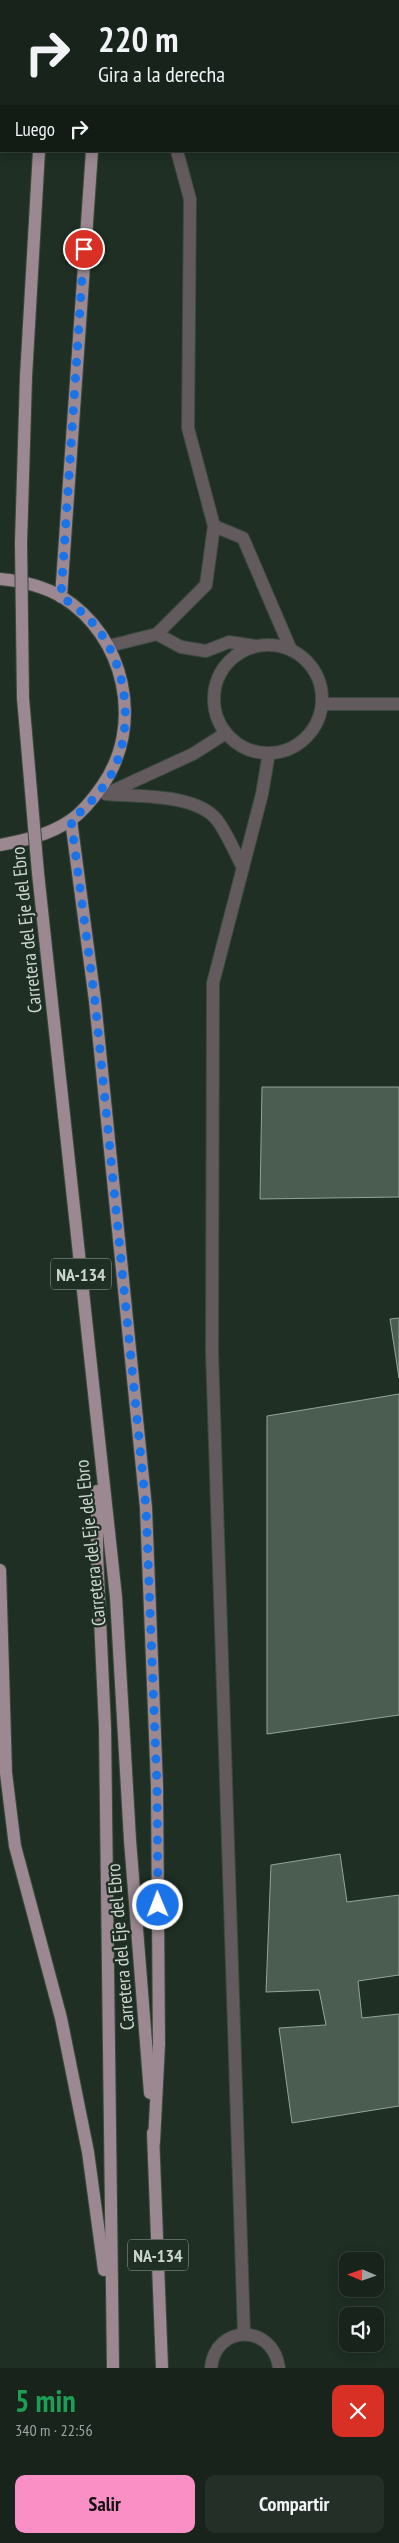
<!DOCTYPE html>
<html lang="es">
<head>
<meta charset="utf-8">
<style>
  :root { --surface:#17231b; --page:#242f28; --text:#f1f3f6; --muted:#9ea4a3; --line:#36403a; --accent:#fa8fc6 }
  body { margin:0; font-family:"PT Sans Narrow",sans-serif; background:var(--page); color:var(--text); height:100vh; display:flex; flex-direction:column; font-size:19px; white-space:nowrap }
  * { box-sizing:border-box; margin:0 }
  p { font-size:16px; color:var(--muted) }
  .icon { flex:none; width:28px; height:28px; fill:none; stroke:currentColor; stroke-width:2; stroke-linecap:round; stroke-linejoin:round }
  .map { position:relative; height:2368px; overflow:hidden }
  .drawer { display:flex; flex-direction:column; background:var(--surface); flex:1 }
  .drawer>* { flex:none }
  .banner { position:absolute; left:0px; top:0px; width:400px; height:152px; box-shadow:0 2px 12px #0003,0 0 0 1px var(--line); background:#17231b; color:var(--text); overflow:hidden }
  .needle { width:32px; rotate:272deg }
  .buttons { position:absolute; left:339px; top:2252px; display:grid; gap:10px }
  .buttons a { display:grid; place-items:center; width:45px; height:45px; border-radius:10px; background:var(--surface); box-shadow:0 2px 12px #0003,0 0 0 1px var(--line); font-size:25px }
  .pin { position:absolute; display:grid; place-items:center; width:42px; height:42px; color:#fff; margin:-21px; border:2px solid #fff; border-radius:50%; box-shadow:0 1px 5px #0007 }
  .me { position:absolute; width:55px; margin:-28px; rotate:359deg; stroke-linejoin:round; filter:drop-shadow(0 0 4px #0008) }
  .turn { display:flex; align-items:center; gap:18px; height:105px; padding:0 15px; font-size:22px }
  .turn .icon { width:65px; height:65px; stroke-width:2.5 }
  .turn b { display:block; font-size:35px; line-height:42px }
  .then { display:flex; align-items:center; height:48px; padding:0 15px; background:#0003; gap:10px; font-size:19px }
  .round { display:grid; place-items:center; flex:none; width:52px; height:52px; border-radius:10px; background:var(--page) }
  .overview { display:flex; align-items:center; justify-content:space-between; height:85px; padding:0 15px }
  h1 { font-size:30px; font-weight:700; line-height:38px; color:#1e9e55 }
  .action { display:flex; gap:10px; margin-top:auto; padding:10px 15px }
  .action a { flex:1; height:58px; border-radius:10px; background:var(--accent); color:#111; font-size:20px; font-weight:700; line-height:58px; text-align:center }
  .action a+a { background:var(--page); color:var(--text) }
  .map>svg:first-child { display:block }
</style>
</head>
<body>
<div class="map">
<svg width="399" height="2368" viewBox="0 0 399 2368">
  <rect width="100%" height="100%" fill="#1f2f24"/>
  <g fill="#4b5d50" stroke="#92a597">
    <path d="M262,1087H399V1197L260,1199Z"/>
    <path d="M399,1318V1378L390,1319Z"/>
    <path d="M399,1394V1715L267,1734V1416Z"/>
    <path d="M340,1854L347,1902L399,1895V1975L358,1981L362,2018L399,2014V2106L292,2123L279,2028L326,2025L319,1990L266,1992L271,1865Z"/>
  </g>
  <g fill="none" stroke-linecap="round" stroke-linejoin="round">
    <defs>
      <g id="street">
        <path d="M159,0V1"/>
        <path d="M214,526L243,538L291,650"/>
        <path d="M157,634L181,647L206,651L229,642L256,646"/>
        <circle cx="268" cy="699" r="54"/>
        <path d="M109,646L157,634L206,585L214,526L188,428L190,199L177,151"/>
        <path d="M322,704H399"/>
        <path d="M106,794C136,797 196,793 217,820C227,833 235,853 243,868"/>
        <path d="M106,794L193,754L226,733"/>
        <path d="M244,2334L212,1352L213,983L262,794L269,753"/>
        <path d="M211,2368C215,2324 273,2323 279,2368"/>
      </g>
      <g id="primary">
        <path d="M53,1V0"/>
        <path d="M105,1V0"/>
        <path d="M26,377L39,151"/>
        <path d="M0,579C21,581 43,586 62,597C125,636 145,725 102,786C93,799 84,811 71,820C49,835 26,840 0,845"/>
        <path d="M61,597L92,151"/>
        <path d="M71,820L95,1001L146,1508L157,1786L159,2044L154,2142"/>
        <path d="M64,1115L116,1597L130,1840L150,2093"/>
        <path d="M97,1491V1553L105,1728L113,2368"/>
        <path d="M0,1570L6,1773L15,1846L61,2018L88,2152L104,2270"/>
        <path d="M153,2133L162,2368"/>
      </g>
    </defs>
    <use href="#street" stroke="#3b4a3f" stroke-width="14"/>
    <use href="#primary" stroke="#3b4a3f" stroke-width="14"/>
    <use href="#street" stroke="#635a5e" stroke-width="12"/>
    <use href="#primary" stroke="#9b8890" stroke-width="12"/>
    <defs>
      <path id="primary-bridge" d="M26,377L21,543L23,698L38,873L64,1115"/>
    </defs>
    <use href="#primary-bridge" stroke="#3b4a3f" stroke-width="14" stroke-linecap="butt"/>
    <use href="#primary-bridge" stroke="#9b8890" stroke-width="12"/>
  </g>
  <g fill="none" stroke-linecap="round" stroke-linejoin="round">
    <path stroke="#1a73e8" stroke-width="9" stroke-dasharray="0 16.2" d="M84,249L61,596C70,603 80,610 88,618C126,656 136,723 113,771C104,789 87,807 71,820L95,1001L146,1508L157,1786L158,1905"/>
  </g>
  <g text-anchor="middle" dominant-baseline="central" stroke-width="4.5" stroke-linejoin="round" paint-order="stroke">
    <g fill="#1f2f24" stroke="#98a49c" stroke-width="1">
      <rect x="51" y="1258.5" width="60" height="31" rx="4"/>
      <rect x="128" y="2239.5" width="60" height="31" rx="4"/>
    </g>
    <g font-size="18" font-weight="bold" fill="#ccd6cf">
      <text x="81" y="1274">NA-134</text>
      <text x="158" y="2255">NA-134</text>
    </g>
    <g font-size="19" fill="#ccd6cf" stroke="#1f2f24">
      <text transform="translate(26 930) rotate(-96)">Carretera del Eje del Ebro</text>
      <text transform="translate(90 1543) rotate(-96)">Carretera del Eje del Ebro</text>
      <text transform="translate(120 1947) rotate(-95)">Carretera del Eje del Ebro</text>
    </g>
  </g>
</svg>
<div class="buttons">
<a><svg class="needle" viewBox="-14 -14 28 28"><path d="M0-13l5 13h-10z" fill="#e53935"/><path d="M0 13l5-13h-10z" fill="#9ea4a3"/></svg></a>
<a><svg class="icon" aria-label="sound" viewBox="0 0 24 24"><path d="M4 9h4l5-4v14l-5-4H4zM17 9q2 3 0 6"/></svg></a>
</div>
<div class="pin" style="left:84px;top:249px;background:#d93025"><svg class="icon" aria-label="arrive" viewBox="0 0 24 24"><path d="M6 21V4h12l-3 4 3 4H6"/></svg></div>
<svg class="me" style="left:158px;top:1905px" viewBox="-20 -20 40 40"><circle r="17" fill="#1a73e8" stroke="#fff" stroke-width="3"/><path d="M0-11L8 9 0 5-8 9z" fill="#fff"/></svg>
<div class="banner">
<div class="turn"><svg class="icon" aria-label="right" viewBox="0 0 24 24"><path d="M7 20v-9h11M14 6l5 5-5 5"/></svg><div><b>220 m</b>Gira a la derecha</div></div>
<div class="then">Luego<svg class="icon" aria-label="right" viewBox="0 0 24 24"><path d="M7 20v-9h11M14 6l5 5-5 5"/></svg></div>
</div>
</div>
<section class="drawer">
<div class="overview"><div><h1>5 min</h1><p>340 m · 22:56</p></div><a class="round" style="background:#d93025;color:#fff"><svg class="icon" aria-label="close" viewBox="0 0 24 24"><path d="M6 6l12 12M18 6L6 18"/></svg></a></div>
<div class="action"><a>Salir</a><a>Compartir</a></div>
</section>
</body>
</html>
